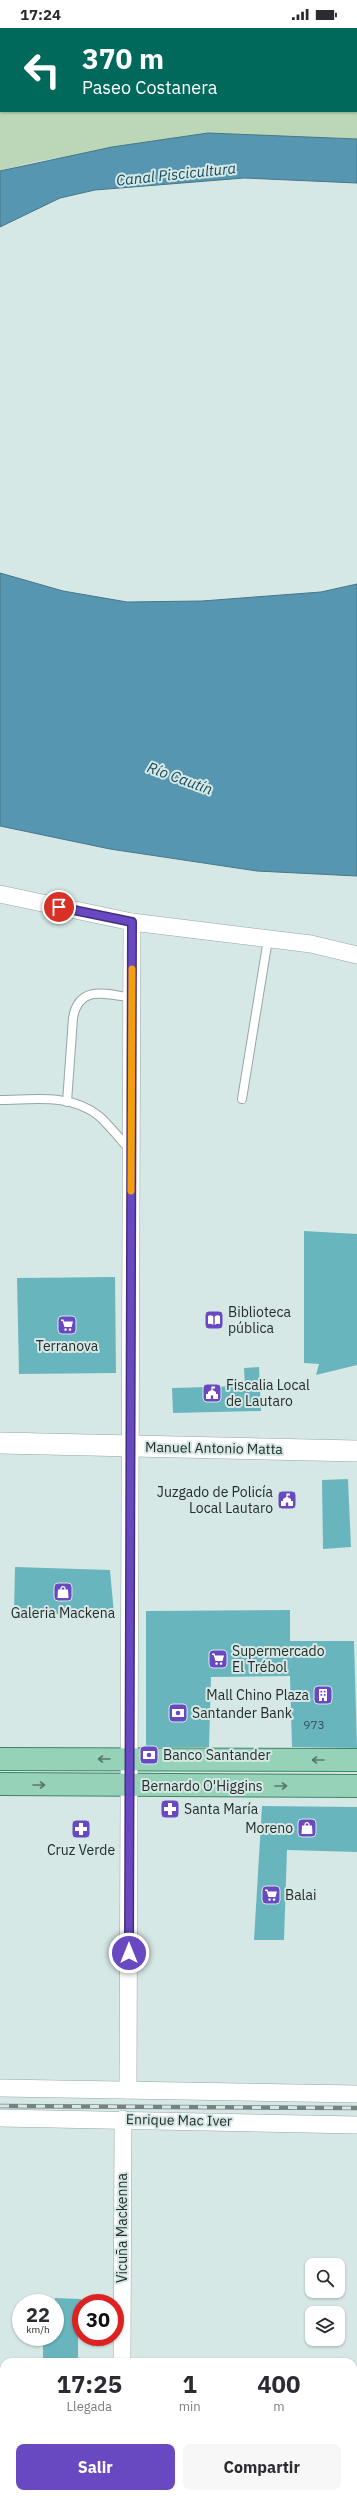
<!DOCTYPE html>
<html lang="es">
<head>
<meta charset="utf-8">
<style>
  :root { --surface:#fff; --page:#f7f7f7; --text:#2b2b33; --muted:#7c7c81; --accent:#6849c2 }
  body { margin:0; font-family:"IBM Plex Sans",sans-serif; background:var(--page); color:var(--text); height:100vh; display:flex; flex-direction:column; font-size:15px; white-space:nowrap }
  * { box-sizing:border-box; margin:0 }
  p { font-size:13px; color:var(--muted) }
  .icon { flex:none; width:22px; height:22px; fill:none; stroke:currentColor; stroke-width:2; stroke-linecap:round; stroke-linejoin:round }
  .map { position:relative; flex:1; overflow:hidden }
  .details { position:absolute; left:0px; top:2330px; width:357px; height:140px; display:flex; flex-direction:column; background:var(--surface); border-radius:12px 12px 0 0; box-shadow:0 1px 3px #0004 }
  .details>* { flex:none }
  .hud { position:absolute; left:0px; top:0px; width:357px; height:84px; box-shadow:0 1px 3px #0004; background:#00695c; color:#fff; overflow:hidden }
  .buttons { position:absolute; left:305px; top:2230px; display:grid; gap:8px }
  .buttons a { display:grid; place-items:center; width:40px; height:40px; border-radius:8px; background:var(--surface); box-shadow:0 1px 3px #0004; font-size:20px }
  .speed { position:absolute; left:12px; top:2266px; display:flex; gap:8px; font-size:20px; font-weight:700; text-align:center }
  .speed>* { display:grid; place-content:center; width:52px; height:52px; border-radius:50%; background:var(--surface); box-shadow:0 1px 3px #0004; line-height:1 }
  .speed small { font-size:10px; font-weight:400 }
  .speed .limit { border:6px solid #d22; background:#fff; color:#111 }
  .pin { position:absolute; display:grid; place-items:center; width:34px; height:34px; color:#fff; margin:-17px; border:2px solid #fff; border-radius:50%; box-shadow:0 1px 4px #0007 }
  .me { position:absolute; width:44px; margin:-22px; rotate:0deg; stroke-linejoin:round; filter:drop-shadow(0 0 3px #0008) }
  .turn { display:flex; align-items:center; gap:14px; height:84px; padding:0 16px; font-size:18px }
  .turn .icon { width:52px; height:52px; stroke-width:2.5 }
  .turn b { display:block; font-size:28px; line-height:34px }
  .eta { display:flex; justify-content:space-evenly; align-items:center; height:68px; text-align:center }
  .eta b { font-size:24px; font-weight:700; line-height:28px }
  .primary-button { display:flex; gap:8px; margin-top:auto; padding:8px 16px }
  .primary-button a { flex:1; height:46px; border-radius:8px; background:var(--accent); color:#fff; font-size:16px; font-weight:700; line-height:46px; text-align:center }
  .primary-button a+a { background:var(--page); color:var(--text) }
  .status { display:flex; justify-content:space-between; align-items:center; height:28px; padding:0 20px; background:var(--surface); direction:ltr }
  .status svg { height:11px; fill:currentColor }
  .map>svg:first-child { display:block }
</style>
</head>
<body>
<div class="status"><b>17:24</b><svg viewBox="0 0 49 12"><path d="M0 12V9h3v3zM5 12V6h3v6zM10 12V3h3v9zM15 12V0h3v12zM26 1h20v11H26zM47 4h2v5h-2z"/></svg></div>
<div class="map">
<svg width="357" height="2470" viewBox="0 0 357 2470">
  <rect width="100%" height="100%" fill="#d5e8e5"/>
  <path fill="#bbd7b7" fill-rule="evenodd" d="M0,0H357V111L208,105L34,134L0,143ZM1,1H356V83H1Z"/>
  <g fill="#5696b0" stroke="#477688">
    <path d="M208,105L357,111V155L244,150L95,162L60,170L0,199V143L112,119Z"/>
    <path d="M0,545L63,563L127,574L202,573L321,564L357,556V848L257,843L110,821L0,798Z"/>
  </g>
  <g fill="#69b5be">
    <path d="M304,1203L357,1206V1337L316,1347L319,1336L304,1335Z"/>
    <path d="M115,1249L116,1345L19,1346L17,1250Z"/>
    <path d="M259,1339L261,1383L173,1385L172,1360L245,1358L244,1340Z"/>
    <path d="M348,1451L351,1519L323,1521L322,1452Z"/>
    <path d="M15,1539L110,1542L114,1586H14Z"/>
    <path d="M290,1582V1613H354L357,1720L292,1719L290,1648L211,1649L209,1719H146V1583Z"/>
    <path d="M262,1778L357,1779V1824L287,1822L284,1912H254Z"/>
    <path d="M55,2270L81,2271V2308H78V2334H43V2310L55,2311Z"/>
  </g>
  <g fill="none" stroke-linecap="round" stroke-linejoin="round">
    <defs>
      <g id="service">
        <path d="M242,1071L268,911"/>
        <path d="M0,1072C33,1072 71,1065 99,1088C110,1098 120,1111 130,1122"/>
        <path d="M67,1074L73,990C79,956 107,966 132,970"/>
      </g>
      <g id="minor">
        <path d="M0,866L132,894L311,916L357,927"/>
        <path d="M0,2060L357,2066"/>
        <path d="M128,2062L132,894"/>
        <path d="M0,2090L357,2097"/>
        <path d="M122,2334L123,2091"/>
        <path d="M120,2470V2466"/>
      </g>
      <g id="tertiary">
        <path d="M0,1415L357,1423"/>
        <path d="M0,2392H4"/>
        <path d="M353,2398H357"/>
      </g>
      <g id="primary">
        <path d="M0,1731L357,1732"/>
        <path d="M0,1756L357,1758"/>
      </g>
    </defs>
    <use href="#service" stroke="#94a6a3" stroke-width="10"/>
    <use href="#minor" stroke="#94a6a3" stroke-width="18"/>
    <use href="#tertiary" stroke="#94a6a3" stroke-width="22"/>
    <use href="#primary" stroke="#408467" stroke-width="24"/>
    <use href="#service" stroke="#fff" stroke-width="8"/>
    <use href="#minor" stroke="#fff" stroke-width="17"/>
    <use href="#tertiary" stroke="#fff" stroke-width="21"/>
    <use href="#primary" stroke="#95d2b8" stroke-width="22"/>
    <defs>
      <path id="rail" d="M0,2078L357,2080"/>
    </defs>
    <use href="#rail" stroke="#758280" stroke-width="4.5"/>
    <use href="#rail" stroke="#d5e8e5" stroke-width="3" stroke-dasharray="9" stroke-linecap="butt"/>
  </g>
  <defs><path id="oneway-shaft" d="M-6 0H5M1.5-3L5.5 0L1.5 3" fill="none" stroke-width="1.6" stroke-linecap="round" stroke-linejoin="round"/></defs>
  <g stroke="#57776a">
    <use href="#oneway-shaft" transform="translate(104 1731) rotate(180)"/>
    <use href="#oneway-shaft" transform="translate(318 1732) rotate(-180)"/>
    <use href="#oneway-shaft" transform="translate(39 1757)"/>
    <use href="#oneway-shaft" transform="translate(281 1758)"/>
  </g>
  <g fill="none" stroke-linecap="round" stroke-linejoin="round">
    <defs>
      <path id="route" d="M59,879L132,894L129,1925"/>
    </defs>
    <use href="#route" stroke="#442f7e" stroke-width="10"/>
    <use href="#route" stroke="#6849c2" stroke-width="7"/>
    <path stroke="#f59e0b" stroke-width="7" d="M131,1163L132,941"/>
  </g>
  <defs>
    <symbol id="library-square" viewBox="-11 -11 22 22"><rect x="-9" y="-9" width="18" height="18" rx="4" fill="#6849c2" stroke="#d5e8e5"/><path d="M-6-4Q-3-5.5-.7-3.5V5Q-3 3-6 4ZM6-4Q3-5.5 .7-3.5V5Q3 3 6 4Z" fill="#fff"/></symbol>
    <symbol id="supermarket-square" viewBox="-11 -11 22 22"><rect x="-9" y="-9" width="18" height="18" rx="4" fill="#6849c2" stroke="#d5e8e5"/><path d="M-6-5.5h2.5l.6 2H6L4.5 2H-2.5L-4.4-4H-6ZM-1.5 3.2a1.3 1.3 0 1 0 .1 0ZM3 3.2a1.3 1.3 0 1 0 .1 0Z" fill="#fff"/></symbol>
    <symbol id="civic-square" viewBox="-11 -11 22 22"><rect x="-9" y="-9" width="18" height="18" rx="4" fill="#6849c2" stroke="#d5e8e5"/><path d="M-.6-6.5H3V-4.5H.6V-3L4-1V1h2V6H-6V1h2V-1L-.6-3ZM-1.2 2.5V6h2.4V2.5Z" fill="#fff"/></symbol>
    <symbol id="shop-square" viewBox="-11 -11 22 22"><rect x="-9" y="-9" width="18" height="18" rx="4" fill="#6849c2" stroke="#d5e8e5"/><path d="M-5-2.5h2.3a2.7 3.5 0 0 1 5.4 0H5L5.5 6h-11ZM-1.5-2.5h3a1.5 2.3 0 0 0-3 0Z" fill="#fff"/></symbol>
    <symbol id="building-square" viewBox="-11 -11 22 22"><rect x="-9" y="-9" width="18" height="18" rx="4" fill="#6849c2" stroke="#d5e8e5"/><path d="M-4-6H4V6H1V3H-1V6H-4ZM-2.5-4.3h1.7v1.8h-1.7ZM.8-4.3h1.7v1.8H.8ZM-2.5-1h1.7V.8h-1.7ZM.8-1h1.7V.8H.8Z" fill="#fff"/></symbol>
    <symbol id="bank-square" viewBox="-11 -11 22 22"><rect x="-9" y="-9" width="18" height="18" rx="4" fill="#6849c2" stroke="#d5e8e5"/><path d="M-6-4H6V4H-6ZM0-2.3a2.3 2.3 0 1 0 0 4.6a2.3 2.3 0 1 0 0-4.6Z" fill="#fff"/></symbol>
    <symbol id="pharmacy-square" viewBox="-11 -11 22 22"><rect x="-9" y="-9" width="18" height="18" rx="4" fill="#6849c2" stroke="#d5e8e5"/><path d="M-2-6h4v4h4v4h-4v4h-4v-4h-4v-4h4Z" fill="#fff"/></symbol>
  </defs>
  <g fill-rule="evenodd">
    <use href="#library-square" x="203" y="1281" width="22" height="22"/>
    <use href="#supermarket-square" x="56" y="1286" width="22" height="22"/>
    <use href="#civic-square" x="201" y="1354" width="22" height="22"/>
    <use href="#civic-square" x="276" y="1461" width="22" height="22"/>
    <use href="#shop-square" x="52" y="1553" width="22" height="22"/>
    <use href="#supermarket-square" x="207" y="1620" width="22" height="22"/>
    <use href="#building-square" x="312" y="1656" width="22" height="22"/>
    <use href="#bank-square" x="167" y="1674" width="22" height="22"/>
    <use href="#bank-square" x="138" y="1716" width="22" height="22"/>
    <use href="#pharmacy-square" x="159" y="1770" width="22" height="22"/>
    <use href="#shop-square" x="296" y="1789" width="22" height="22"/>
    <use href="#pharmacy-square" x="70" y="1790" width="22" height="22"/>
    <use href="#supermarket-square" x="260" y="1856" width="22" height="22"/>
  </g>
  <g text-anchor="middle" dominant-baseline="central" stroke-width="4" stroke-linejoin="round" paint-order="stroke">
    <g font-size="12" fill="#364e50">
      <text x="314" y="1696">973</text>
    </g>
    <g font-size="14" fill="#252c2b" stroke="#d5e8e5" text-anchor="start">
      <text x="228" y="1284">Biblioteca<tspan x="228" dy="16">pública</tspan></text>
      <text x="67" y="1318" text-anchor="middle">Terranova</text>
      <text x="226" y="1357">Fiscalia Local<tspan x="226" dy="16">de Lautaro</tspan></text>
      <text x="273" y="1464" text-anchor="end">Juzgado de Policía<tspan x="273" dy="16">Local Lautaro</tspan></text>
      <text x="63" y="1585" text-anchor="middle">Galeria Mackena</text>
      <text x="232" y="1623">Supermercado<tspan x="232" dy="16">El Trébol</tspan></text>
      <text x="309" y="1667" text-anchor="end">Mall Chino Plaza</text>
      <text x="192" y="1685">Santander Bank</text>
      <text x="163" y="1727">Banco Santander</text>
      <text x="184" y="1781">Santa María</text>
      <text x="293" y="1800" text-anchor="end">Moreno</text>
      <text x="81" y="1822" text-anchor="middle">Cruz Verde</text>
      <text x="285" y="1867">Balai</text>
    </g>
    <g font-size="14" fill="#252c2b" stroke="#d5e8e5">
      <text transform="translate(214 1420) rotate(1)">Manuel Antonio Matta</text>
      <text x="202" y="1758">Bernardo O'Higgins</text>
      <text transform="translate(179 2092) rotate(1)">Enrique Mac Iver</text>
      <text transform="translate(122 2200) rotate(-90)">Vicuña Mackenna</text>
    </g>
    <g font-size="15" font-style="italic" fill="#144a5e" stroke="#d5e8e5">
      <text transform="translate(176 146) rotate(-6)">Canal Piscicultura</text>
      <text transform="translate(180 750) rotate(20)">Río Cautín</text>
    </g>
  </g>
</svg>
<div class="buttons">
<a><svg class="icon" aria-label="search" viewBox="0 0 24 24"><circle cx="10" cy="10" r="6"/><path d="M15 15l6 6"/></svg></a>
<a><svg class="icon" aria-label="layers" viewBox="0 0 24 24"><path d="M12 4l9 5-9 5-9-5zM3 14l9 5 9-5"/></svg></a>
</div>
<div class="speed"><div>22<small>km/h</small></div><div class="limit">30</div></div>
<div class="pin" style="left:59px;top:879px;background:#d93025"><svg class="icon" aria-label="arrive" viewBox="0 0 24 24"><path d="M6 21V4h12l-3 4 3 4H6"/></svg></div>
<svg class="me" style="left:129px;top:1925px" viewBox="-20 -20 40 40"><circle r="17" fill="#6849c2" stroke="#fff" stroke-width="3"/><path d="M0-11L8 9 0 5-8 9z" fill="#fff"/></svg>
<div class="hud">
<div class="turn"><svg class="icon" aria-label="left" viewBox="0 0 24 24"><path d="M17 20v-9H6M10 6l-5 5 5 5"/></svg><div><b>370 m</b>Paseo Costanera</div></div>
</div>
<section class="details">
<div class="eta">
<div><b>17:25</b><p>Llegada</p></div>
<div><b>1</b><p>min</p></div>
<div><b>400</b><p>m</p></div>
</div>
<div class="primary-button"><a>Salir</a><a>Compartir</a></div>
</section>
</div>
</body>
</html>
